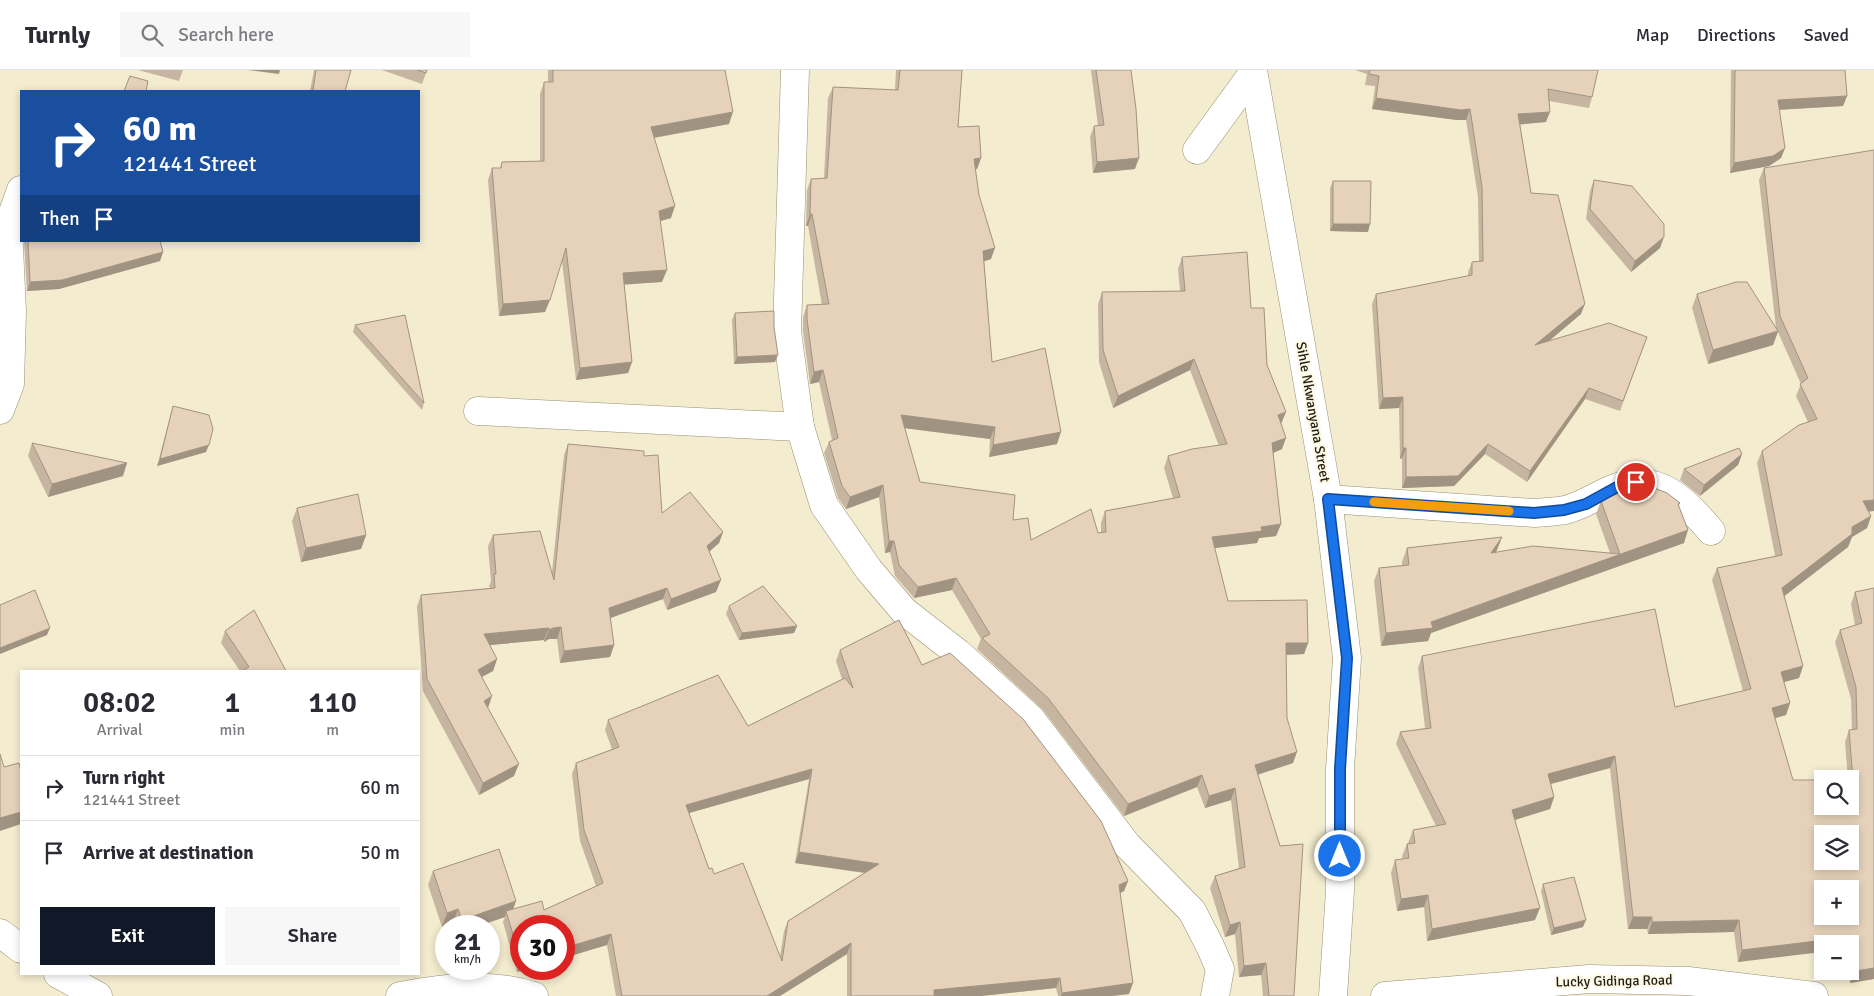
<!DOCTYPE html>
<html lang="en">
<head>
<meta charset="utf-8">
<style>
  :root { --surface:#fff; --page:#f7f7f7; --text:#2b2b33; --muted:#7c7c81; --line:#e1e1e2; --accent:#111827 }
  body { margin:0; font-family:Signika,sans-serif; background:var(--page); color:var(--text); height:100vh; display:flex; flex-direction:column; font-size:19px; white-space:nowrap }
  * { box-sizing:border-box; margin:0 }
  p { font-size:16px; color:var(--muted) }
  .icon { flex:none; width:28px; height:28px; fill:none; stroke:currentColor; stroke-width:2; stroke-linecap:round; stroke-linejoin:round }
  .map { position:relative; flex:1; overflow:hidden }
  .side { position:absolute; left:20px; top:600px; width:400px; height:305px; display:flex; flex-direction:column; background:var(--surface); border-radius:0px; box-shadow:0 2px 8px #0003 }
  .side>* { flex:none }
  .banner { position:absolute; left:20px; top:20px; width:400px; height:152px; border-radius:0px; box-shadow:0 2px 8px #0003; background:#1a4fa0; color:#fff; overflow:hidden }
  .buttons { position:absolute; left:1814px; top:700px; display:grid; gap:10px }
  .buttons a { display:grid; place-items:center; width:45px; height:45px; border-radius:0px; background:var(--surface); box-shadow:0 2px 8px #0003; font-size:25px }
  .speed { position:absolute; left:435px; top:845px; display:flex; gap:10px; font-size:25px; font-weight:700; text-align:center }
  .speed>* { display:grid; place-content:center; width:65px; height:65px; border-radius:50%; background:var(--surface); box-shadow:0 2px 8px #0003; line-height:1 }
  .speed small { font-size:12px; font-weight:400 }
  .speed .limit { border:8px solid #d22; background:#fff; color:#111 }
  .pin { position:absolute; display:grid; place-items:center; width:42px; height:42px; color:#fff; margin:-21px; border:2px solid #fff; border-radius:50%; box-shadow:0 1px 5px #0007 }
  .me { position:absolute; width:55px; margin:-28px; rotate:0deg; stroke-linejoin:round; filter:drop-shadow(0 0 4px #0008) }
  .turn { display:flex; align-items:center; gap:18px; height:105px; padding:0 20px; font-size:22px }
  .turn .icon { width:65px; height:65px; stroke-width:2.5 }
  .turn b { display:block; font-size:35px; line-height:42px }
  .then { display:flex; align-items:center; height:48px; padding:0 20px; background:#0003; gap:10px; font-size:19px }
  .eta { display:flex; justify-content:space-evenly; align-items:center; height:85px; text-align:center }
  .eta b { font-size:30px; font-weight:600; line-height:35px }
  .primary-button { display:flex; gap:10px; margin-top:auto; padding:10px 20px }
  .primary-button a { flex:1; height:58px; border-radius:0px; background:var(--accent); color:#fff; font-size:20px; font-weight:600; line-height:58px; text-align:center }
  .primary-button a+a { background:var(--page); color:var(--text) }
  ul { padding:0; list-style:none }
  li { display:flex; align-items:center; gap:15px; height:65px; padding:0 20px; border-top:1px solid var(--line) }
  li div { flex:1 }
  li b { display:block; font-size:19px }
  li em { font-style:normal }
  header { display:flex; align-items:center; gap:30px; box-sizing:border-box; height:70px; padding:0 25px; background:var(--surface); border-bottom:1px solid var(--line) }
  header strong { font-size:24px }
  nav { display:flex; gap:28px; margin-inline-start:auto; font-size:18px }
  .search { width:350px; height:45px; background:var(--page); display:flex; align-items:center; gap:12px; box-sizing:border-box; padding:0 18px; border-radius:0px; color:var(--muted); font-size:19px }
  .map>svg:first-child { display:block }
</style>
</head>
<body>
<header>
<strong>Turnly</strong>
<div class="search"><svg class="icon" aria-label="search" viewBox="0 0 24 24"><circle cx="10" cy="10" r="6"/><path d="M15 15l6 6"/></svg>Search here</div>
<nav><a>Map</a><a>Directions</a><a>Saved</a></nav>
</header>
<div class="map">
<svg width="1874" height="926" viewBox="0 0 1874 926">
  <rect width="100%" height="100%" fill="#f4eccf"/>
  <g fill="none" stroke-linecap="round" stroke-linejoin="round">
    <defs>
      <g id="minor">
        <path d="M795,0L787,262L800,357L824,435L869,500L904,541L958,583L1031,649L1127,775L1192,841L1210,876L1220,899L1215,926"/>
        <path d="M1253,0L1328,429L1347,588L1340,699V821L1333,926"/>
        <path d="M1197,80L1253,3"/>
        <path d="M0,340L10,314L12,241L8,156L21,120"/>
        <path d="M478,341L800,357"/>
        <path d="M1328,429L1534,443C1544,442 1555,442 1565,440C1585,435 1600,423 1618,417C1659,402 1686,432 1711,461"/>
        <path d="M0,863L21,879"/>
        <path d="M58,904L98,926"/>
        <path d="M400,926C444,918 490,912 534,926"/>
        <path d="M1385,926L1589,909L1688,911L1814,926"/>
      </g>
    </defs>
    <use href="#minor" stroke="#979075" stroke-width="29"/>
    <use href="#minor" stroke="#fff" stroke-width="28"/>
  </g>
  <g fill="#c6b5a0" fill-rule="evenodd">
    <path d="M138,0H183L179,11Z"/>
    <path d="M314,0H351L345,21H310Z"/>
    <path d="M382,0H427L422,14Z"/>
    <path d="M548,0H725L729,54L654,68L671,148L660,151L662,212L624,214L632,292L628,303L576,310L562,191L545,242L499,246L488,110L492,98H500L502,92L540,91V24L544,12H548Z"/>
    <path d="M896,0H962L958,57L981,88L977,99L975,100L979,125L991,189L984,191L992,292L1057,374L989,387L990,369L904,358L920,412L1013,450L1031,470L1101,462V453L1105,441L1173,428L1164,398L1168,386L1219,376L1190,300L1113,338L1099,292L1098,234L1102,222L1180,221L1178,199L1182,187L1251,238L1267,295L1281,354L1282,379L1273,383L1281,454L1276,466L1259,468L1257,473L1214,478L1228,531L1308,573L1304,584L1286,585L1287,648L1293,693L1258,704L1294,926H1263L1261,905L1239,907L1235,864L1225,867L1210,818L1215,806L1239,798L1231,730L1205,738L1197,717L1124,746L1043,640L977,579L981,569L952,520L914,528L895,506L890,482L885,483L879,427L846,439L838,428L824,383L829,372L832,370L819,312L810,314L803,261V247L807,235H822L808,156H806L807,120L811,109L824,108L828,28L833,17L895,20Z"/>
    <path d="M1091,0H1131L1135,99L1093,103L1090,67L1094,56H1098Z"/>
    <path d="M1355,0H1598L1592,27L1589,38L1549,31L1546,52L1520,54L1531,123L1581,244L1549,271L1647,267L1620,341L1585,329L1527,412L1485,384L1454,416L1402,418V388L1400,389L1399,338L1379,339L1372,234L1376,224L1468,206V202L1472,192L1479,191L1478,127L1466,50H1457L1372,39L1375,16L1365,15L1367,4Z"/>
    <path d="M1731,0H1845L1847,26L1843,36L1779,40L1785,78L1781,88L1769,96L1730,103Z"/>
    <path d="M1764,98L1869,442L1871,446L1867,458L1852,467L1848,477L1784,526L1803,596L1799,608L1784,612L1790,633L1786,645L1775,648L1793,710L1850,736V709H1848L1845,672L1849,660H1852L1851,629L1835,572L1840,560L1855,555L1851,534L1855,522L1874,518V909L1850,913L1849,901H1850V874H1822L1738,892L1734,862L1648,864L1647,859H1628L1610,698L1551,714L1554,727L1550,739L1515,750L1535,850L1427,871L1424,837L1397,841L1391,803L1395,790L1403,789L1402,786L1407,774L1408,773L1413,760L1436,756L1396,674L1400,662L1425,658L1418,598L1422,586L1675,637L1743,621L1712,510L1717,498L1775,486L1757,393L1762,381L1808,352L1796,326L1801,314L1778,262L1773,275L1708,294L1692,238L1697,224L1776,258L1759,110Z"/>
    <path d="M1594,110L1660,178L1631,202L1586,149L1590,121Z"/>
    <path d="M1333,111L1368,162L1330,161V118Z"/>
    <path d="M24,171H160L163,182L160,191L59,219L27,221Z"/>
    <path d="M735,243L774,257L775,292L734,294L732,250Z"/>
    <path d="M355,255L424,333L422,340L353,262Z"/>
    <path d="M173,336L206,382L157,396L171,343Z"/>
    <path d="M32,373L123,406L48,427L28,386Z"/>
    <path d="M568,374L644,386L662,443L723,462L719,473L709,482L716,522L667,540L663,529L610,548L614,575L610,587L560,593L557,569H549L544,572V570L490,575L497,589L493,601L482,607L488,638L514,706L479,725L423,621L417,537L421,525L490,518L489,516L491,511L488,476L493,465L552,502L564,385Z"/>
    <path d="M1742,384L1738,395L1700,426L1680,410L1684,399Z"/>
    <path d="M1601,431L1680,433L1679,435L1684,473L1431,563L1428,571L1381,576L1374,511L1379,498L1402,495V492L1407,478L1502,467L1496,482L1610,483L1596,444Z"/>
    <path d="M297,438L366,465L361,479L301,492L292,451Z"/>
    <path d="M729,536L797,556L794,563L739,570L726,544Z"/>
    <path d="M225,561L286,601H240L221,573Z"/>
    <path d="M840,580L922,595L1128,811L1124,821L1120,823L1129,924L1112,926H1058L1056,918L981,926H847V884L780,926H616L607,875L521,899L517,902L503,852L505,847L478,856H454L453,853L442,857L428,815L433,801L516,831L513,840H544L596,816L580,771L572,704L576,693L612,679L605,660L608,650L748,656L842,609L836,591ZM809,709L795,793L864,803L788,851L784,861L780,887L714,804L709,799L689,743Z"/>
    <path d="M1543,814L1583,857L1551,865L1541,821Z"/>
  </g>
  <g fill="#a19382">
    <path d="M248,0H280L279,4Z"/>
    <path d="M1847,26L1843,36L1774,40L1778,30Z"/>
    <path d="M1376,28L1470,39L1466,50H1457L1372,39Z"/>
    <path d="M733,42L729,54L646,69L651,57Z"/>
    <path d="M1550,42L1546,52L1514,55L1518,44Z"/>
    <path d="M1785,78L1781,88L1769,96L1730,103L1734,93Z"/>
    <path d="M981,88L977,99L970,100L974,89Z"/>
    <path d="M1139,88L1135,99L1093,103L1097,92Z"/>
    <path d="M675,136L671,148L654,153L659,141Z"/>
    <path d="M810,144H812L808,156H806Z"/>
    <path d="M1333,154H1370L1368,162L1330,161Z"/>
    <path d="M1664,167L1660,178L1631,202L1635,191Z"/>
    <path d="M995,178L991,189L979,193L983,181Z"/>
    <path d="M163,182L160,191L59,219L27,221L30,212Z"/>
    <path d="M667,200L662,212L619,215L623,203Z"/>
    <path d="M550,230L545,242L499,246L503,234Z"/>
    <path d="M1585,234L1581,244L1531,286L1535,275Z"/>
    <path d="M1778,261L1773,275L1708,294L1713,280Z"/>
    <path d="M778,285L775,292L734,294L737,287Z"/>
    <path d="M1194,289L1190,300L1113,338L1118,326Z"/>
    <path d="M632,292L628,303L576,310L580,298Z"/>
    <path d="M823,300L819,312L810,314L814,302Z"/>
    <path d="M1589,318L1585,329L1527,412L1530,401Z"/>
    <path d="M1403,327L1399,338L1379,339L1383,328Z"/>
    <path d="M1286,342L1281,354L1278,345Z"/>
    <path d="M901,345L995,357L990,369L896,357Z"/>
    <path d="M1061,362L1057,374L989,387L993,375Z"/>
    <path d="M1286,368L1282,379L1268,385L1272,373Z"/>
    <path d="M1488,374L1485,384L1454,416L1402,418L1406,407Z"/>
    <path d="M209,375L206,382L157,396L160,389Z"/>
    <path d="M1403,378H1406L1402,388L1400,389Z"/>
    <path d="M1742,384L1738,395L1700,426L1704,415Z"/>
    <path d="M127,393L123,406L48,427L52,414Z"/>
    <path d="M883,415L879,427L846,439L850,427Z"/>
    <path d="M1874,430V441L1859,443L1863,431Z"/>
    <path d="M1871,446L1867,458L1852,467L1848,477L1778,531L1782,518L1852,457Z"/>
    <path d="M1281,454L1276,466L1259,468L1257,473L1207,479L1212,467L1261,457Z"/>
    <path d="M1688,460L1684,473L1431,563L1428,571L1381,576L1386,563L1431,552Z"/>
    <path d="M723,462L719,473L703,487L707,476Z"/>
    <path d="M366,465L361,479L301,492L306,478Z"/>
    <path d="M1502,467L1497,480L1487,496L1491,483Z"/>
    <path d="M889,471H894L890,482L885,483Z"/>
    <path d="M956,508L952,520L914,528L918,517Z"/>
    <path d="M721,510L716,522L667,540L671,529Z"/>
    <path d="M667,518L663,529L605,550L609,538Z"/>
    <path d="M797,556L794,563L739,570L742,563Z"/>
    <path d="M561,557L557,569H549L544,572L549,560L553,558Z"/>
    <path d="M50,558L47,565L0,584V578Z"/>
    <path d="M549,558L544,570L479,576L484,564Z"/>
    <path d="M1286,573H1308L1304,584L1282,585Z"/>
    <path d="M614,575L610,587L560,593L564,581Z"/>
    <path d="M497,589L493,601L474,611L478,600Z"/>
    <path d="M1803,596L1799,608L1777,614L1781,602Z"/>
    <path d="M492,626L488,638L484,631Z"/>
    <path d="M1790,633L1786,645L1768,650L1772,638Z"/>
    <path d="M1297,682L1293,693L1251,707L1255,695Z"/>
    <path d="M1615,686L1610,698L1543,716L1548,704Z"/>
    <path d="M519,694L514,706L479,725L483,713Z"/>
    <path d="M812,699L809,709L682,745L686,735Z"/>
    <path d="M1202,705L1197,717L1124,746L1128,734Z"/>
    <path d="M1235,718L1231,730L1205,738L1209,726Z"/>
    <path d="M1554,727L1550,739L1508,752L1512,740Z"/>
    <path d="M21,742V754L0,761V748Z"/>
    <path d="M799,782L879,794L875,804L795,793Z"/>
    <path d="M1128,811L1124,821L1115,826L1119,815Z"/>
    <path d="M1428,825L1424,837L1397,841L1401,829Z"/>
    <path d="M516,831L511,844L506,841L505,847L478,856H459L462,850Z"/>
    <path d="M1540,838L1535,850L1427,871L1432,859Z"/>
    <path d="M458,839L453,853L442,857L447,843Z"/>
    <path d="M1633,847H1652L1647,859H1628Z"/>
    <path d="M1586,850L1583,857L1551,865L1554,858Z"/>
    <path d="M1739,850L1734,862L1648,864L1652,852Z"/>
    <path d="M1240,852L1235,864L1225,867L1230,855Z"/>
    <path d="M611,864L607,875L564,888V878Z"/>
    <path d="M1850,867L1848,874H1822V882L1738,892L1742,880Z"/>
    <path d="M851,873L847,884L780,926H767Z"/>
    <path d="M521,891V899H528L517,902Z"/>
    <path d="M1266,893L1261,905L1239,907L1244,896Z"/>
    <path d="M1874,898V909L1850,913L1855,901Z"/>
    <path d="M1060,908L1056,918L981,926H932L934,920Z"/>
    <path d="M1133,913L1129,924L1112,926H1061L1062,923Z"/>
  </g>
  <g fill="#e6d2ba" stroke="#a19382" fill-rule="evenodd">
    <path d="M316,0H351L345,21H313Z"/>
    <path d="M417,0H427L426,3Z"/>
    <path d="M553,0H725L733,42L651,57L675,136L659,141L667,200L623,203L632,292L580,298L566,178L550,230L503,234L492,98H501L502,92L544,91V12H553Z"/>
    <path d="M900,0H962L958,57L979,56L981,88L974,89L979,125L995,178L983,181L992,292L1045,278L1061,362L993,375L995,357L901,345L920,412L1015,425L1013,450L1028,448L1031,470L1091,439L1098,463L1106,462L1105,441L1180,427L1168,386L1192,379L1227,374L1194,289L1118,326L1103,280L1102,222L1185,221L1182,187L1247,182L1251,238H1264L1267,295L1286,342L1278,345L1286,368L1272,373L1281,454L1261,457L1262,461L1212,467L1228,531L1307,530L1308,573H1286L1287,648L1297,682L1255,695L1280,776L1303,774L1294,926H1269L1266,893L1244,896L1240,852L1230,855L1215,806L1245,797L1235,718L1209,726L1202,705L1128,734L1048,628L982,568L990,564L956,508L918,517L899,495L894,471H889L883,415L850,427L842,416L829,372L838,368L823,300L814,302L807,249V235L829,234L812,144H810L811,109L827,108L833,17L898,20Z"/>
    <path d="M1096,0H1131L1136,39L1139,88L1097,92L1094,56L1104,55Z"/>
    <path d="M1370,0H1598L1592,27L1548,19L1550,42L1518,44L1531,123L1558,125L1585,234L1535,275L1609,253L1647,267L1623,331L1589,318L1530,401L1488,374L1458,406L1406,407V378H1403V327L1383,328L1376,224L1472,205V192L1483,191L1482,117L1470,39L1461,40L1376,28L1379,6L1369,4Z"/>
    <path d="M1735,0H1845L1847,26L1778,30L1785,78L1773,86L1734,93Z"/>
    <path d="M130,6L148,11L146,21H124Z"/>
    <path d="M1874,80V430L1863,431L1871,446L1852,457V464L1782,518L1803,596L1781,602L1790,633L1772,638L1793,710H1822V736H1850V710H1853L1849,660L1857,659L1856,617L1840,560L1862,553L1855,522L1874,518V898L1855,901L1850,867L1742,880L1739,850L1652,852V847H1633L1615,686L1548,704L1554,727L1512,740L1540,838L1432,859L1428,825L1401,829L1395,790L1409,788L1407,774L1415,773L1413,760L1446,754L1400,662L1431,658L1422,586L1655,539L1675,637L1751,619L1717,498L1782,485L1762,381L1799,355L1817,349L1800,314L1808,308L1780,246L1764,98ZM1822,764H1850V791H1822ZM1822,819H1850V846H1822Z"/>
    <path d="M1594,110L1632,116L1664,154V167L1635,191L1590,139Z"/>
    <path d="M1333,111H1371L1370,154H1333Z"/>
    <path d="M28,171H160L163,182L62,210L30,212Z"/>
    <path d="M1736,212H1747L1778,261L1713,280L1697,224Z"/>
    <path d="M774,241V257L778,285L737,287L735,243Z"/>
    <path d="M405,245L424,333L355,255Z"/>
    <path d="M173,336L209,345L213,359L209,375L160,389Z"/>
    <path d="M32,373L127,393L52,414Z"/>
    <path d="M568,374L644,381V386L658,385L662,443L690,422L723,462L707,476L721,510L671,529L667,518L609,538L614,575L564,581L561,557L553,558L549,560V558L484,564L497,589L478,600L492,626L484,631L519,694L483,713L427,609L421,525L495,518L494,504H496L493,465L540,461L554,510Z"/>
    <path d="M1739,378L1742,384L1704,415L1684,399Z"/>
    <path d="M1639,416H1649L1667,423L1680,433L1678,434L1688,460L1431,552L1433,558L1386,563L1379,498L1409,495L1407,478L1502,467L1491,483L1533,476L1620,484L1601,431L1627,419Z"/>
    <path d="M358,424L366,465L306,478L297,438Z"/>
    <path d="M763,516L797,556L742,563L729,536Z"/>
    <path d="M35,520L50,558L0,578V535Z"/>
    <path d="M254,540L286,601H242L249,597L225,561Z"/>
    <path d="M899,550L922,595L950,583L1023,649L1101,751L1128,811L1119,815L1133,913L1062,923L1060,908L934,920V926H851V873L767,926H622L611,864L564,878V856H521V891L506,841L542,831L544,840L603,813L584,760L576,693L619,677L608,650L718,605L748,656L845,608L853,618L840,580ZM812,699L799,782L879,794L788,851L782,891L743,793L714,804L712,798L709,799L686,735Z"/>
    <path d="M0,684L4,697L19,693L21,701V742L0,748Z"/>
    <path d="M499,779L516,831L462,850L458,839L447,843L433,801Z"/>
    <path d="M1574,807L1586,850L1554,858L1543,814Z"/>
  </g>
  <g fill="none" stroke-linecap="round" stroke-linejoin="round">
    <defs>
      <path id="route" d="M1340,786V699L1347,588L1328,429L1534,443L1564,440L1586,434L1617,417L1636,412"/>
    </defs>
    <use href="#route" stroke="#114b97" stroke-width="12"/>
    <use href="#route" stroke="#1a73e8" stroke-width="9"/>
    <path stroke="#f59e0b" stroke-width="9" d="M1374,432L1509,441"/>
  </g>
  <g text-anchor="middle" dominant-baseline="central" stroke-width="4.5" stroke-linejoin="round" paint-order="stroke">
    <g font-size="14" fill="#1f1c12" stroke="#fef9e7">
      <text transform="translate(1313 342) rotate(80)">Sihle Nkwanyana Street</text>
      <text transform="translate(1614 911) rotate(-1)">Lucky Gidinga Road</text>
    </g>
  </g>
</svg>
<div class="buttons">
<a><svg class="icon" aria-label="search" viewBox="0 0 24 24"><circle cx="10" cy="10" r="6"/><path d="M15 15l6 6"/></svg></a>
<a><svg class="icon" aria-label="layers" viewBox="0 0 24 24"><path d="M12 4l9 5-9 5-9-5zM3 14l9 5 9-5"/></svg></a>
<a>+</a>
<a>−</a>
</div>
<div class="speed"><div>21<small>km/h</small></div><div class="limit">30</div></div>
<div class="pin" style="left:1636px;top:412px;background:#d93025"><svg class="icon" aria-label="arrive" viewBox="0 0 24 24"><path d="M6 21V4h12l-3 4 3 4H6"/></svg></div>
<svg class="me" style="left:1340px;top:786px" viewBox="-20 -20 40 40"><circle r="17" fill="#1a73e8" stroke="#fff" stroke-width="3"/><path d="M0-11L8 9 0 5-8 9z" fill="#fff"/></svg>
<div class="banner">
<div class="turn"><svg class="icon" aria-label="right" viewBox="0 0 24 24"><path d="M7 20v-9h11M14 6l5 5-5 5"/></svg><div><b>60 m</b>121441 Street</div></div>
<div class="then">Then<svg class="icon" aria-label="arrive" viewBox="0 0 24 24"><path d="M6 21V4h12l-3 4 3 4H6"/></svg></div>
</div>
<section class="side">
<div class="eta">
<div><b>08:02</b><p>Arrival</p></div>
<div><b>1</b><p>min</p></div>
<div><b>110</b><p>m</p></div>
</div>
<ul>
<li><svg class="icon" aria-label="right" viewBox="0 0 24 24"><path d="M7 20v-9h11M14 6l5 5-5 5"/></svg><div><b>Turn right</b><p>121441 Street</p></div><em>60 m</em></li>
<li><svg class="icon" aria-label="arrive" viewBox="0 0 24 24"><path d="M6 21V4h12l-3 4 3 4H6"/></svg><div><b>Arrive at destination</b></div><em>50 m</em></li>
</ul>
<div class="primary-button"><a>Exit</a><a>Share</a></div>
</section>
</div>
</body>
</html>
